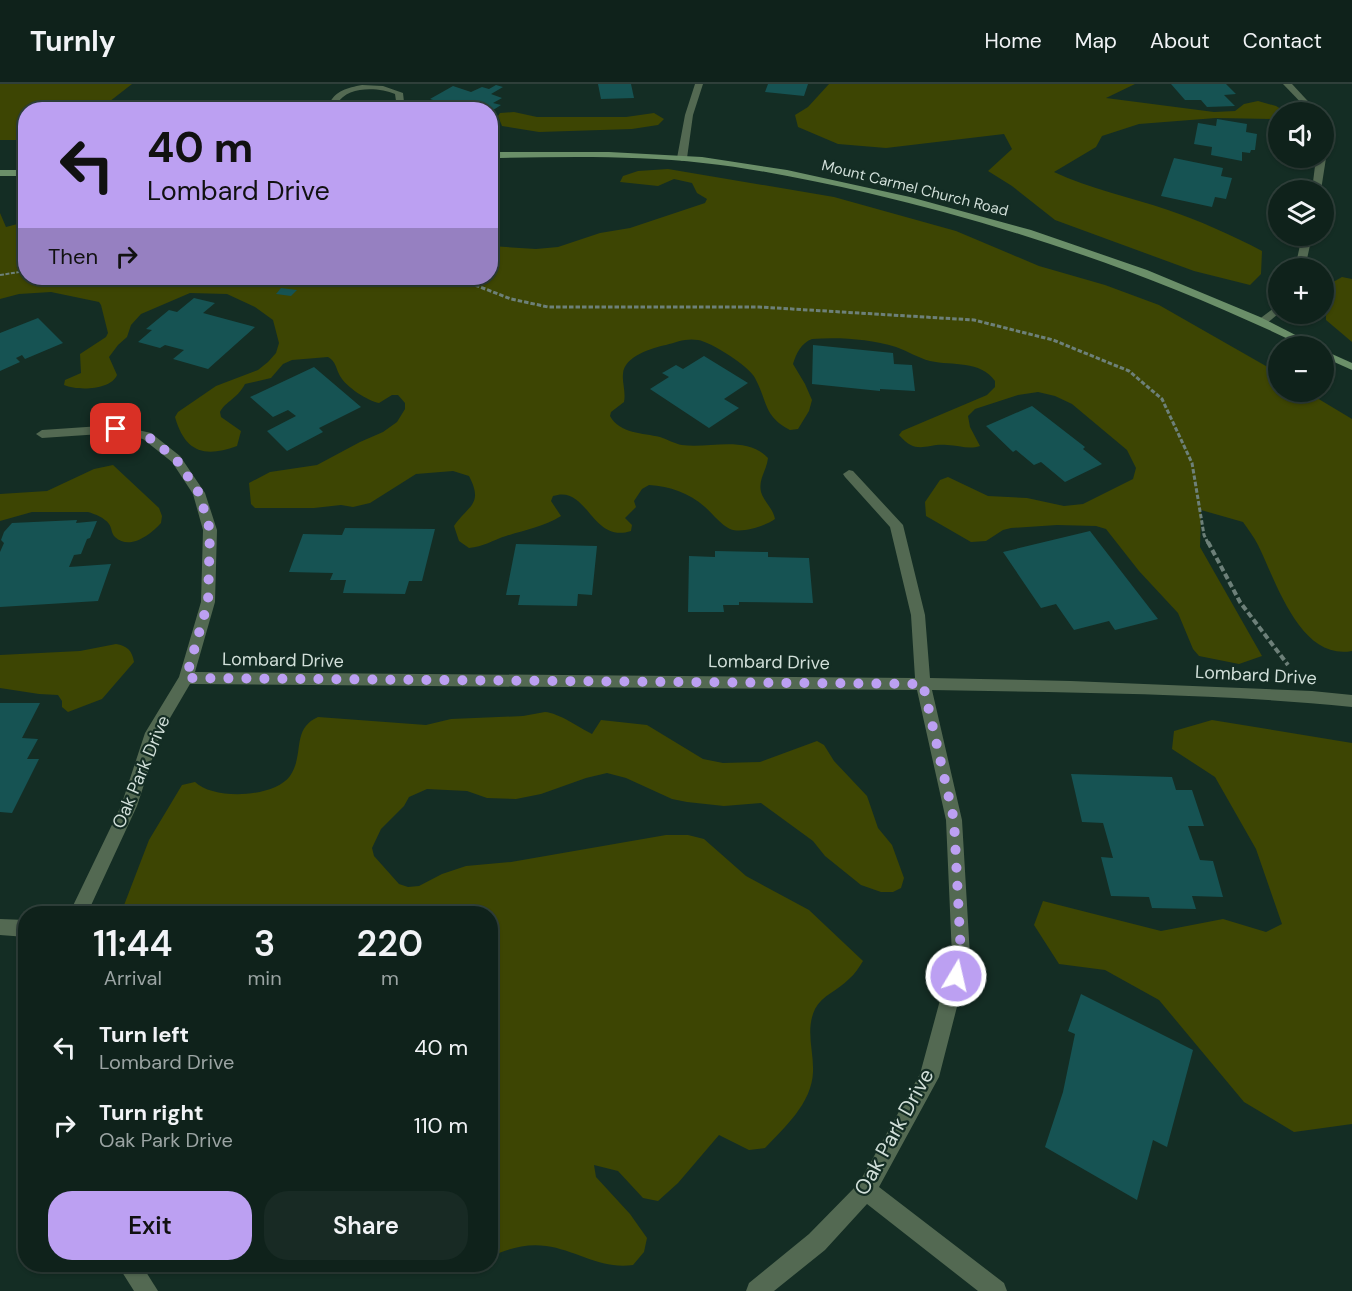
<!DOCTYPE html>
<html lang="en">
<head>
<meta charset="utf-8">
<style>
  :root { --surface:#0f221b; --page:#182a24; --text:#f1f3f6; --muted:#9ba4a3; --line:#2f3f3a; --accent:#bca0f2 }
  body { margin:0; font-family:"DM Sans",sans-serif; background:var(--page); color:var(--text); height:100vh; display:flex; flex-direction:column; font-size:22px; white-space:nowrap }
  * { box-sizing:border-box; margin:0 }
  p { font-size:20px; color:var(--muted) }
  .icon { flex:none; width:33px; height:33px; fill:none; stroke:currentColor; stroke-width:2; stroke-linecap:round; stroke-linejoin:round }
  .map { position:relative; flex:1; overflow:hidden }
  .sheet { position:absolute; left:18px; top:822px; width:480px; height:366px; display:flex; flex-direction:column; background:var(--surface); border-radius:24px; box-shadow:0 2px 4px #0004,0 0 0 2px var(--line) }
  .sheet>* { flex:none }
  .hud { position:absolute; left:18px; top:18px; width:480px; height:183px; border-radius:24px; box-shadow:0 2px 4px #0004,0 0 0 2px var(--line); background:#bca0f2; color:#111; overflow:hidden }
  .fabs { position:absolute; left:1268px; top:18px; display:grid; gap:12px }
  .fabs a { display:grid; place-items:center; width:66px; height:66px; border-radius:50%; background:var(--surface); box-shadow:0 2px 4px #0004,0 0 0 2px var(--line); font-size:30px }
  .pin { position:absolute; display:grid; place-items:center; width:51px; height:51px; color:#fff; margin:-26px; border-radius:12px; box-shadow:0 3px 9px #0006 }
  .me { position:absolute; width:66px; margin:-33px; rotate:9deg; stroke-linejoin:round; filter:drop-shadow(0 0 4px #0008) }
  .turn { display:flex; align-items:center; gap:21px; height:126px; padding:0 30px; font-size:27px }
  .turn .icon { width:78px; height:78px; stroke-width:2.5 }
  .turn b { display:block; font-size:42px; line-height:51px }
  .then { display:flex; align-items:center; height:57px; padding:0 30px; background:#0003; gap:12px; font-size:22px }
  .eta { display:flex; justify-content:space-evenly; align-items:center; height:102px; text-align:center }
  .eta b { font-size:36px; font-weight:600; line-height:42px }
  .primary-button { display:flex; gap:12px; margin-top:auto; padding:12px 30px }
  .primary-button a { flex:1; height:69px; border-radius:24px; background:var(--accent); color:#111; font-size:24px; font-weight:600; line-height:69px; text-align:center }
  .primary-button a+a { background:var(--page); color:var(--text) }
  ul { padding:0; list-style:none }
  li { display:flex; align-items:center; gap:18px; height:78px; padding:0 30px }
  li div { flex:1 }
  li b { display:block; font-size:22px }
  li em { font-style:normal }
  header { display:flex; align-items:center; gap:36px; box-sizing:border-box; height:84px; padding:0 30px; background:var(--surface); border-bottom:2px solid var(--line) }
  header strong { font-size:28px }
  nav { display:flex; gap:33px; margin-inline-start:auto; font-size:21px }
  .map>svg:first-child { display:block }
</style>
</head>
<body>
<header>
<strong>Turnly</strong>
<nav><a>Home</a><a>Map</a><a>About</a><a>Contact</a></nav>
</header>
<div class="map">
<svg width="1352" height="1207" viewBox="0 0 1352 1207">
  <rect width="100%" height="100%" fill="#142d24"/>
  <g fill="#3d4503">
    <path d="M0,0H132L105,21L223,25L26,26L25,56H0Z"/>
    <path d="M829,0H1135L1106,14L1214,28L1235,27L1244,20L1258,17L1276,22L1286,28H1278V32L1272,35L1216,34L1139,40L1102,52L1096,63L1054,88C1090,105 1130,113 1168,126C1200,137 1232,151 1262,167L1261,190L1250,201L1194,187L1055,136L1012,102L988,87L1012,65L1004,50L886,64L838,60L798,43L795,31L808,23Z"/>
    <path d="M514,28L537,33H626L654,29L664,35L658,41L632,45L539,48L502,42L498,32L500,29Z"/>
    <path d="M668,85L834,113L956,147L1039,182L1105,201L1159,221L1278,289V308H1307L1352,335V567C1300,577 1276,497 1258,461C1254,453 1248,445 1243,438L1201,426L1200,463L1262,572L1239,580L1199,572L1193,565L1178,529L1139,487L1106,445L1096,442L1057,441L1011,444L1003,446L986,457L971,458L926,432L925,418L940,396L948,393L988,412L1027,414L1064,422L1083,420L1133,395L1136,384L1127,366L1072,320L1055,312L1038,308L1018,311L975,325L968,332L970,343L980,362C968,366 959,361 947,361C926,359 917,372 899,351L902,347L987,311L995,303V297C980,276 953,282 930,277C918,274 908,267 896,263C869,255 840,253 812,255C801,259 796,270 793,280L805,300L812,316L809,327L798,345L790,346C763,332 768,318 755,294C749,282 711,258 698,256C686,254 677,258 666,261C652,264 624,272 623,290C622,299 626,308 624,318L611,328L610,332C620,350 643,349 660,353C667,355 675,360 682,361C709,365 746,351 768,374C767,386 758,395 761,408C764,418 773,424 775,435C765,442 742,450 730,445C720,440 713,430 705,423C689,409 670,402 649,401L642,405L634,417L636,423L625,434L632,441L631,447C591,460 588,400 553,412L551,417L561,432C543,443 525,446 506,452C493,456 483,463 469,464L459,457L454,442C468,421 484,421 469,392L453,387L416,390L370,419L353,423L341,421L314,424H255L251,420L249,399L270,388L317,381L360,358L383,348L397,338L405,325V319L398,311H392L379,319C368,317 346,303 340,292C336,285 336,277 328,273L292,276L283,280L271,294L245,300C237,315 226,317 220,328L221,333L241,347L237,362C204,374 185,368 175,333L178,328L216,302L258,286L268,278L276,269L279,259L273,236L255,223L227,210L190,209L141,230L131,241L127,253L118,261L109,273L117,291C111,306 78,307 64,301L65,296L81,289L80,270L106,253L108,249L101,221L99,218L51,208L19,210L0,215V129L6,143L25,138L26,194H490L491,162L536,165L558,163L600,149L630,144L705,119L707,115L697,109L692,99L674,95L658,102L620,98L623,92L638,87Z"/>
    <path d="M1342,193L1352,195V258L1326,236V202Z"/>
    <path d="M113,381L159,424L162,432L161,439C151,450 130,467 115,453C111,449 112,444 109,440C105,434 95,430 88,428H32L0,437V410L47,407L94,385Z"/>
    <path d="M116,560C127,562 132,566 134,578L102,615L68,628L62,623V617L58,611L39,610L0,604V571L80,567Z"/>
    <path d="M545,628C559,629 578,643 592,650L601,636L647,641L703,675L723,679L760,678L817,657L824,661L834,677L867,712L878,744L892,761L904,794L901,804L893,808H881L861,801L825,772L813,757L761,719L724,722L687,718L672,715L626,694L607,689L586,694L541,710L516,715L487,714L467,707L427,705L409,713L404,722L381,745L372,764L374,772L399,800L408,803L419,802L442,790L466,782L511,778L666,751H688L704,755L746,792L809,826L863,877C859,883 855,890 849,895C839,906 822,911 815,925C805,946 814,967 813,988C812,1019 784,1044 765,1064L749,1066L719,1051L678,1099L658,1117L643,1114L618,1087L594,1081L596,1093L630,1130L647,1154L644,1168L633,1181C602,1186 576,1166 546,1162C526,1159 508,1165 491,1172L490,830L121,829L149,756L182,701L195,698C213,716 274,714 290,692C305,670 291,645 318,633L426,641L451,635L523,632Z"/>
    <path d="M1212,636L1352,659V1040L1294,1048L1244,1018L1159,916L1105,886L1059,880L1034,841L1043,817L1161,847L1223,835L1266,848L1282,840L1256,765L1215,693L1172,665L1174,647Z"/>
  </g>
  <g fill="#165353">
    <path d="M598,0H631L634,14L601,15Z"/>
    <path d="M768,0H808L804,12L765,8Z"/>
    <path d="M1171,0H1226L1236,10L1224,11L1235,22L1207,23L1201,16H1185Z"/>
    <path d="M496,1L503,3L491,10L502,14L493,19L501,21L490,28V26H479L456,19L451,22L430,15L453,2L471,8L482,3L489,5Z"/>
    <path d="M1217,35L1247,40L1246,48L1257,50L1255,66H1251L1250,69L1242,68V77L1211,71L1212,63L1194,60L1198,39L1216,42Z"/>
    <path d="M1174,74L1223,84L1221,92L1232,94L1226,115L1215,113L1212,123L1161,112Z"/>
    <path d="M281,204L297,206L291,212L276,210Z"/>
    <path d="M194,214L215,219L203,229L255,243L208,285L173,275L184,266L165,261L160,264L138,258L152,246L146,245L169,226L177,228Z"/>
    <path d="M38,234L63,259L25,275L22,271L16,274L20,278L0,287V249Z"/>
    <path d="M813,261L893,269L894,280L912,281L915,307L880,305V307L812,300Z"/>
    <path d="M704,272L748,299L724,315L739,324L709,344L650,305L669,293L662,289L664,288L676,281L683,285Z"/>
    <path d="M314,283L361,323L319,344L323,348L287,367L267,347L296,332L288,326L273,333L250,313Z"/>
    <path d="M1032,322L1085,363L1083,365L1102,380L1065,398L1041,378L1034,381L1016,366L1013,368L986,342Z"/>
    <path d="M77,436L76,439L97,437L90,454L87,455L81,470L74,471L69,483L111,480L98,517L0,523V468L4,459L1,456L4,448L12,439Z"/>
    <path d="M345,444L435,445L422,497H409L405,510L343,509L346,496H330L333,489L289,488L303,450L342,451Z"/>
    <path d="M1090,447L1158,535L1115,546L1109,537L1074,546L1056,520L1041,524L1003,468Z"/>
    <path d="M516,460L597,462L592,511L578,510L577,522L518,521L520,511H506Z"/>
    <path d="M715,467L768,468V473L809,474L813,519L739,518V521H723L724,528H688L689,472L715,473Z"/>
    <path d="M0,619H40L22,654L38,655L27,675H39L12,729L0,728Z"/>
    <path d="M1071,690L1172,693L1176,706H1192L1204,742H1188L1200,776L1213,777L1223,813L1192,812L1196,825L1152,824L1149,813L1111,812L1101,773L1113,774L1103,739L1082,738Z"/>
    <path d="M1081,910L1193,966L1167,1063L1153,1056L1137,1116L1045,1063L1063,1008L1075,950L1068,947Z"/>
  </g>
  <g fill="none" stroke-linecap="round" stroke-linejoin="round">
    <g stroke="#6d8079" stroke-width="2" stroke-dasharray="4 1.5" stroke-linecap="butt">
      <path d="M0,191L26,187"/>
      <path d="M458,194L478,202"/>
    </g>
    <path stroke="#6d8079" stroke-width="3" stroke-dasharray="4.5 2" stroke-linecap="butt" d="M475,201L511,215L548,223H759L974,236L1053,256L1129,287L1162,315L1192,379L1204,451L1208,459"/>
    <path stroke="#6d8079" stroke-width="4" stroke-dasharray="6 3" stroke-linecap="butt" d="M1208,458L1240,518L1288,581"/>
    <path fill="#536952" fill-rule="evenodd" d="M362,1L383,2L403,9L404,18L395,26H385L396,17L395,10C378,3 347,2 337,20L341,26H332L329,20C336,6 347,4 362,1Z"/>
    <g fill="#536952" fill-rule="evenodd">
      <path d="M695,0H703L693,31L687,74L682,77L677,74L685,31Z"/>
      <path d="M1283,0H1292L1318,28H1310Z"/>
      <path d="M1323,72L1326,74L1321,106H1312L1316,74Z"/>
      <path d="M1302,152H1312L1305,184H1295Z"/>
      <path d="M1278,221V230L1266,240H1258V236Z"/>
      <path d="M116,341L151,349L180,372L205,409L217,446L215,518L195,588L915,594L911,531L890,443L845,393L843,390L849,386L853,387L903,441L925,531L930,594L1071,597L1312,607L1352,611V623C1214,609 1070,609 932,606L962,736L970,872L939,993L879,1103L1004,1199L1007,1207H978L867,1120L825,1166L774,1207H746L749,1199L809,1150L859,1099L920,990L952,872L946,736L917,606L190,600L160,651L137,722L87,830H69L121,722L145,649L179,593L201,518L203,446L193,410L172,378L143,355L116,349L42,354L36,350L42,346Z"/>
      <path d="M0,835L26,836V853L0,851Z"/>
      <path d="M117,1180H141L158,1207H134Z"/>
    </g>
    <g fill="#6b8f69" fill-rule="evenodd">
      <path d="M490,68H609L702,73L787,86L910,113L1031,146L1147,186L1260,233L1317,262H1303C1164,195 1019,144 868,109C814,97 759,85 703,79C633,71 561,73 490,74Z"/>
      <rect x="0" y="86" width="26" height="6"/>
      <path d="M1323,266L1352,279V286L1323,273Z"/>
    </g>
  </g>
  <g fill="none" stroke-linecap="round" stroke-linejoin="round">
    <path stroke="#bca0f2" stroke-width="10" stroke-dasharray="0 18" d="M116,345L147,352L176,375L199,409L210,446L208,518L186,594L923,600L954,736L961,872L956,892"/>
  </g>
  <g text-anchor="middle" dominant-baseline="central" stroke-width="4.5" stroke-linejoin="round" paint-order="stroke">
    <g font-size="15" fill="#d1dfd9" stroke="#142d24">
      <text transform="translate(915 104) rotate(14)">Mount Carmel Church Road</text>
    </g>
    <g font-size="18" fill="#d1dfd9" stroke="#142d24">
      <text transform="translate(283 576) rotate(1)">Lombard Drive</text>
      <text transform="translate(769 578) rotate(1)">Lombard Drive</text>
      <text transform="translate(1256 591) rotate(3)">Lombard Drive</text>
      <text transform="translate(141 688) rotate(-67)">Oak Park Drive</text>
    </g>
    <g font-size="21" fill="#d1dfd9" stroke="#142d24">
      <text transform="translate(894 1048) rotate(-61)">Oak Park Drive</text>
    </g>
  </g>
</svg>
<div class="fabs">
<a><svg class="icon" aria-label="sound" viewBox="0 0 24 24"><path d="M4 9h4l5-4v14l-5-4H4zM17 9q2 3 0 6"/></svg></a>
<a><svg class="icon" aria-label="layers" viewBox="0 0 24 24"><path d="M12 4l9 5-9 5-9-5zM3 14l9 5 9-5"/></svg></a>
<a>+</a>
<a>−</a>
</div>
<div class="pin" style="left:116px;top:345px;background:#d93025"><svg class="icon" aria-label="arrive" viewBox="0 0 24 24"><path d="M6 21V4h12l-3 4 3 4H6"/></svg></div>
<svg class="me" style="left:956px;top:892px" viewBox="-20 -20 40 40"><circle r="17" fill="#bca0f2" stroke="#fff" stroke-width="3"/><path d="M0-11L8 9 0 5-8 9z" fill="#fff"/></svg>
<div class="hud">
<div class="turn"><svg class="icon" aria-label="left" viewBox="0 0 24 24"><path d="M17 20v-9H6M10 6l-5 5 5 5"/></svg><div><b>40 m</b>Lombard Drive</div></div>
<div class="then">Then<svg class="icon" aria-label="right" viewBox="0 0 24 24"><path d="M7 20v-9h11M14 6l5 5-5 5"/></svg></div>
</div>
<section class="sheet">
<div class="eta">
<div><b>11:44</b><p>Arrival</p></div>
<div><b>3</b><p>min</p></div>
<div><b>220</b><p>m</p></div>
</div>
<ul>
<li><svg class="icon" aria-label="left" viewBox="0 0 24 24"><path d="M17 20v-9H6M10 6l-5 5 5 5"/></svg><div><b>Turn left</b><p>Lombard Drive</p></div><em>40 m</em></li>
<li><svg class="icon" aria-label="right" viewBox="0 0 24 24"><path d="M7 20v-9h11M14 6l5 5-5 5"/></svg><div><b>Turn right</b><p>Oak Park Drive</p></div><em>110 m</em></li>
</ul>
<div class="primary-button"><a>Exit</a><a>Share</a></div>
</section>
</div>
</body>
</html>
